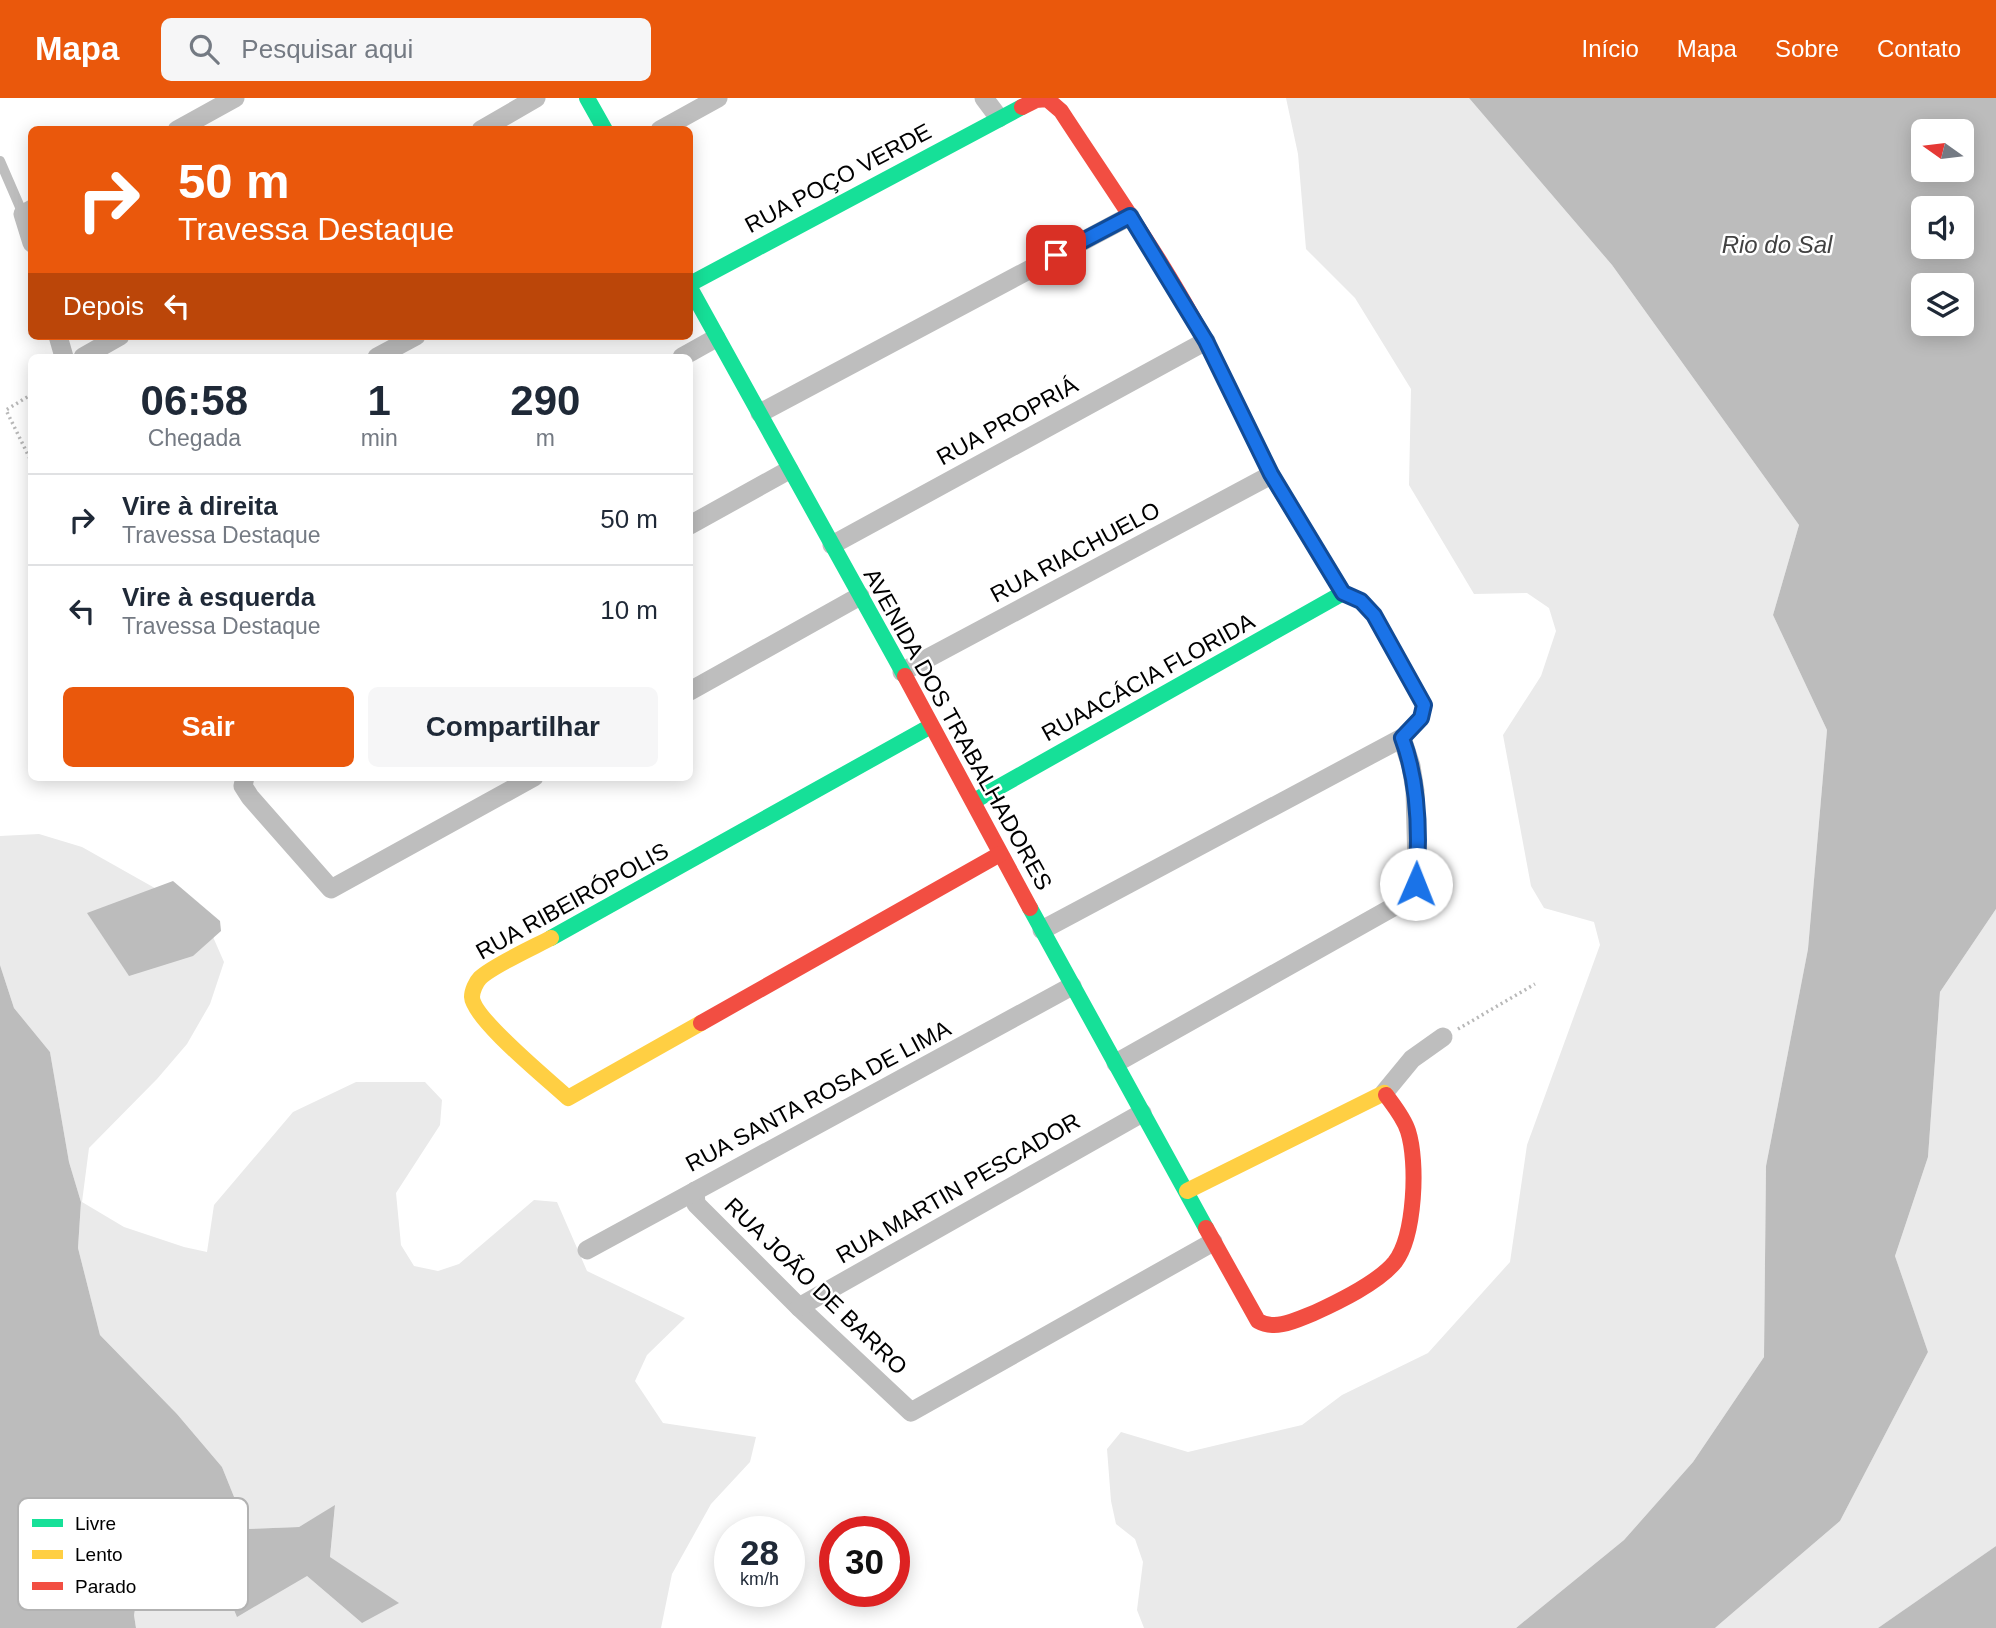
<!DOCTYPE html>
<html lang="pt">
<head>
<meta charset="utf-8">
<style>
  :root { --surface:#fff; --page:#f6f6f7; --text:#1f2937; --muted:#747a83; --line:#e0e1e3; --accent:#ea580c }
  body { margin:0; font-family:Helvetica,sans-serif; background:var(--page); color:var(--text); height:100vh; display:flex; flex-direction:column; font-size:26px; white-space:nowrap }
  * { box-sizing:border-box; margin:0 }
  p { font-size:23px; color:var(--muted) }
  .icon { flex:none; width:38px; height:38px; fill:none; stroke:currentColor; stroke-width:2; stroke-linecap:round; stroke-linejoin:round }
  .map { position:relative; flex:1; overflow:hidden }
  .drawer { position:absolute; left:28px; top:256px; width:665px; height:427px; display:flex; flex-direction:column; background:var(--surface); border-radius:10px; box-shadow:0 4px 18px #0003 }
  .drawer>* { flex:none }
  .banner { position:absolute; left:28px; top:28px; width:665px; height:214px; border-radius:10px; box-shadow:0 4px 18px #0003; background:#ea580c; color:#fff; overflow:hidden }
  .needle { width:46px; rotate:284deg }
  .controls { position:absolute; left:1911px; top:21px; display:grid; gap:14px }
  .controls a { display:grid; place-items:center; width:63px; height:63px; border-radius:10px; background:var(--surface); box-shadow:0 4px 18px #0003; font-size:35px }
  .speed { position:absolute; left:714px; top:1418px; display:flex; gap:14px; font-size:35px; font-weight:700; text-align:center }
  .speed>* { display:grid; place-content:center; width:91px; height:91px; border-radius:50%; background:var(--surface); box-shadow:0 4px 18px #0003; line-height:1 }
  .speed small { font-size:18px; font-weight:400 }
  .speed .limit { border:10px solid #d22; background:#fff; color:#111 }
  .pin { position:absolute; display:grid; place-items:center; width:60px; height:60px; color:#fff; margin:-30px; border-radius:14px; box-shadow:0 4px 10px #0006 }
  .me { position:absolute; width:77px; margin:-38px; rotate:1deg; stroke-linejoin:round; filter:drop-shadow(0 0 5px #0008) }
  .turn { display:flex; align-items:center; gap:24px; height:147px; padding:0 35px; font-size:32px }
  .turn .icon { width:91px; height:91px; stroke-width:2.5 }
  .turn b { display:block; font-size:49px; line-height:60px }
  .then { display:flex; align-items:center; height:66px; padding:0 35px; background:#0003; gap:14px; font-size:26px }
  .eta { display:flex; justify-content:space-evenly; align-items:center; height:119px; text-align:center }
  .eta b { font-size:42px; font-weight:700; line-height:49px }
  .button { display:flex; gap:14px; margin-top:auto; padding:14px 35px }
  .button a { flex:1; height:80px; border-radius:10px; background:var(--accent); color:#fff; font-size:28px; font-weight:700; line-height:80px; text-align:center }
  .button a+a { background:var(--page); color:var(--text) }
  ul { padding:0; list-style:none }
  li { display:flex; align-items:center; gap:21px; height:91px; padding:0 35px; border-top:2px solid var(--line) }
  li div { flex:1 }
  li b { display:block; font-size:26px }
  li em { font-style:normal }
  header { display:flex; align-items:center; gap:42px; box-sizing:border-box; height:98px; padding:0 35px; background:var(--accent); color:#fff }
  header strong { font-size:33px }
  nav { display:flex; gap:38px; margin-inline-start:auto; font-size:24px }
  .search { width:490px; height:63px; background:var(--page); display:flex; align-items:center; gap:18px; box-sizing:border-box; padding:0 24px; border-radius:10px; color:var(--muted); font-size:26px }
  .map>svg:first-child { display:block }
</style>
</head>
<body>
<header>
<strong>Mapa</strong>
<div class="search"><svg class="icon" aria-label="search" viewBox="0 0 24 24"><circle cx="10" cy="10" r="6"/><path d="M15 15l6 6"/></svg>Pesquisar aqui</div>
<nav><a>Início</a><a>Mapa</a><a>Sobre</a><a>Contato</a></nav>
</header>
<div class="map">
<svg width="1996" height="1530" viewBox="0 0 1996 1530">
  <rect width="100%" height="100%" fill="#fff"/>
  <g fill="#eaeaea">
    <path d="M1286,0H1469L1612,167L1799,427L1773,517L1827,632L1808,851L1766,1068L1764,1259L1693,1364L1624,1442L1516,1530H1144L1137,1512L1143,1464L1135,1441L1116,1426L1111,1403L1107,1351L1121,1334L1188,1354L1302,1327L1342,1297L1428,1255L1510,1164L1527,1047L1600,847L1594,824L1544,810L1531,788L1503,637L1541,578L1556,533L1549,510L1527,495L1474,496L1409,387L1411,291L1355,200L1306,151L1298,56Z"/>
    <path d="M39,736L82,749L192,811L206,823L224,864L210,906L187,946L157,981L89,1050L82,1104L124,1129L184,1149L207,1154L214,1107L293,1014L356,984H425L442,1002L440,1027L396,1095L401,1147L414,1168L438,1173L459,1166L534,1102L557,1104L587,1173L685,1220L647,1257L635,1283L663,1325L756,1339L750,1364L711,1406L672,1476L661,1530H136L134,1517L146,1449L207,1443L307,1478L362,1525L330,1459L335,1408L299,1429L247,1431L222,1369L177,1316L100,1237L78,1150L81,1104L69,1064L50,954L14,910L0,867V738Z"/>
    <path d="M1996,811V1448L1878,1530H1715L1840,1423L1928,1254L1895,1158L1928,1059L1940,894Z"/>
  </g>
  <g fill="#bcbcbc" fill-rule="evenodd">
    <path d="M1469,0H1996V811L1940,894L1928,1059L1895,1158L1928,1254L1840,1423L1715,1530H1516L1624,1442L1693,1364L1764,1259L1766,1068L1808,851L1827,632L1773,517L1799,427L1612,167ZM1923,33H1962V72H1923ZM1923,110H1962V149H1923ZM1923,187H1962V226H1923Z"/>
    <path d="M173,783L220,823L221,833L193,858L129,878L87,815Z"/>
    <path d="M0,867L14,910L50,954L69,1064L81,1104L78,1150L100,1237L177,1316L222,1369L247,1431L299,1429L335,1407L330,1459L399,1505L362,1525L307,1478L237,1519L206,1443L146,1449L134,1517L136,1530H0Z"/>
    <path d="M1996,1448V1530H1878Z"/>
  </g>
  <g fill="none" stroke-linecap="round" stroke-linejoin="round">
    <g stroke="#b8b8b8" stroke-width="3.5" stroke-dasharray="2 3.5" stroke-linecap="butt">
      <path d="M32,296L6,312L32,365"/>
      <path d="M1458,931L1535,886"/>
    </g>
    <g stroke="#bebebe" stroke-width="10">
      <path d="M0,63L23,116"/>
      <path d="M1344,496L1361,503L1369,510L1423,605C1426,620 1413,631 1402,640"/>
    </g>
    <g stroke="#bebebe" stroke-width="19">
      <path d="M984,0L999,20"/>
      <path d="M177,32L235,0"/>
      <path d="M481,32L536,0"/>
      <path d="M660,32L718,0"/>
      <path d="M32,111L23,116L32,145"/>
      <path d="M58,238L64,259"/>
      <path d="M83,259L120,238"/>
      <path d="M377,259L416,238"/>
      <path d="M682,259L716,240"/>
      <path d="M760,315L1130,118"/>
      <path d="M690,427L789,372"/>
      <path d="M832,447L1206,243"/>
      <path d="M902,574L1271,377"/>
      <path d="M690,593L860,498"/>
      <path d="M245,679L243,688L250,699L331,791L534,679"/>
      <path d="M1042,832L1402,640L1411,668L1415,693L1417,768L1414,791L1404,803L1116,965"/>
      <path d="M1384,995L1412,961L1443,939"/>
      <path d="M695,1093L696,1106L799,1209L911,1314L1213,1144"/>
      <path d="M587,1152L1072,888"/>
      <path d="M799,1209L1142,1015"/>
    </g>
    <g stroke="#16e098" stroke-width="16">
      <path d="M587,0L605,32"/>
      <path d="M690,186L1022,9"/>
      <path d="M690,190L905,578"/>
      <path d="M974,703L1343,495L1271,377L1219,270"/>
      <path d="M1030,810L1206,1130"/>
      <path d="M551,840L931,628"/>
    </g>
    <g stroke="#ffcf43" stroke-width="16">
      <path d="M551,840C534,849 492,868 480,880C476,884 472,893 472,899C473,921 550,983 568,1000L701,925"/>
      <path d="M1187,1093L1384,995L1386,997"/>
    </g>
    <g stroke="#f24e42" stroke-width="16">
      <path d="M1022,9L1036,2L1047,1L1061,13C1115,96 1176,180 1219,270"/>
      <path d="M905,578L1030,810"/>
      <path d="M701,925L1000,756"/>
      <path d="M1206,1130L1258,1223C1276,1233 1296,1222 1314,1215C1338,1204 1378,1185 1395,1164C1415,1138 1418,1064 1408,1033C1404,1020 1394,1008 1386,997"/>
    </g>
  </g>
  <g fill="none" stroke-linecap="round" stroke-linejoin="round">
    <defs>
      <path id="route" d="M1056,157L1130,118L1206,243L1271,376L1343,495L1361,503L1374,517L1424,607L1421,620L1402,640C1419,685 1420,739 1416,786"/>
    </defs>
    <use href="#route" stroke="#114b97" stroke-width="18"/>
    <use href="#route" stroke="#1a73e8" stroke-width="12"/>
  </g>
  <g text-anchor="middle" dominant-baseline="central" stroke-width="5" stroke-linejoin="round" paint-order="stroke">
    <g font-size="23" fill="#000" stroke="#fff">
      <text transform="translate(838 80) rotate(-28)">RUA POÇO VERDE</text>
      <text transform="translate(1007 323) rotate(-29)">RUA PROPRIÁ</text>
      <text transform="translate(1075 454) rotate(-28)">RUA RIACHUELO</text>
      <text transform="translate(1148 579) rotate(-29)">RUAACÁCIA FLORIDA</text>
      <text transform="translate(958 631) rotate(61)">AVENIDA DOS TRABALHADORES</text>
      <text transform="translate(572 803) rotate(-29)">RUA RIBEIRÓPOLIS</text>
      <text transform="translate(818 998) rotate(-28)">RUA SANTA ROSA DE LIMA</text>
      <text transform="translate(958 1090) rotate(-30)">RUA MARTIN PESCADOR</text>
      <text transform="translate(816 1188) rotate(44)">RUA JOÃO DE BARRO</text>
    </g>
    <g font-size="24" font-style="italic" fill="#414141" stroke="#fff">
      <text x="1777" y="146">Rio do Sal</text>
    </g>
  </g>
  <rect x="18" y="1400" width="230" height="112" rx="10" fill="#fff" stroke="#b2b2b2" stroke-width="2"/>
  <rect x="32" y="1421" width="31" height="8" fill="#16e098"/>
  <rect x="32" y="1452" width="31" height="9" fill="#ffcf43"/>
  <rect x="32" y="1484" width="31" height="8" fill="#f24e42"/>
  <g font-size="19" fill="#000">
    <text x="75" y="1432">Livre</text>
    <text x="75" y="1463">Lento</text>
    <text x="75" y="1495">Parado</text>
  </g>
</svg>
<div class="controls">
<a><svg class="needle" viewBox="-14 -14 28 28"><path d="M0-13l5 13h-10z" fill="#e53935"/><path d="M0 13l5-13h-10z" fill="#747a83"/></svg></a>
<a><svg class="icon" aria-label="sound" viewBox="0 0 24 24"><path d="M4 9h4l5-4v14l-5-4H4zM17 9q2 3 0 6"/></svg></a>
<a><svg class="icon" aria-label="layers" viewBox="0 0 24 24"><path d="M12 4l9 5-9 5-9-5zM3 14l9 5 9-5"/></svg></a>
</div>
<div class="speed"><div>28<small>km/h</small></div><div class="limit">30</div></div>
<div class="pin" style="left:1056px;top:157px;background:#d93025"><svg class="icon" aria-label="arrive" viewBox="0 0 24 24"><path d="M6 21V4h12l-3 4 3 4H6"/></svg></div>
<svg class="me" style="left:1416px;top:786px" viewBox="-20 -20 40 40"><circle r="19" fill="#fff"/><path d="M0-13L10 11 0 6-10 11z" fill="#1a73e8"/></svg>
<div class="banner">
<div class="turn"><svg class="icon" aria-label="right" viewBox="0 0 24 24"><path d="M7 20v-9h11M14 6l5 5-5 5"/></svg><div><b>50 m</b>Travessa Destaque</div></div>
<div class="then">Depois<svg class="icon" aria-label="left" viewBox="0 0 24 24"><path d="M17 20v-9H6M10 6l-5 5 5 5"/></svg></div>
</div>
<section class="drawer">
<div class="eta">
<div><b>06:58</b><p>Chegada</p></div>
<div><b>1</b><p>min</p></div>
<div><b>290</b><p>m</p></div>
</div>
<ul>
<li><svg class="icon" aria-label="right" viewBox="0 0 24 24"><path d="M7 20v-9h11M14 6l5 5-5 5"/></svg><div><b>Vire à direita</b><p>Travessa Destaque</p></div><em>50 m</em></li>
<li><svg class="icon" aria-label="left" viewBox="0 0 24 24"><path d="M17 20v-9H6M10 6l-5 5 5 5"/></svg><div><b>Vire à esquerda</b><p>Travessa Destaque</p></div><em>10 m</em></li>
</ul>
<div class="button"><a>Sair</a><a>Compartilhar</a></div>
</section>
</div>
</body>
</html>
